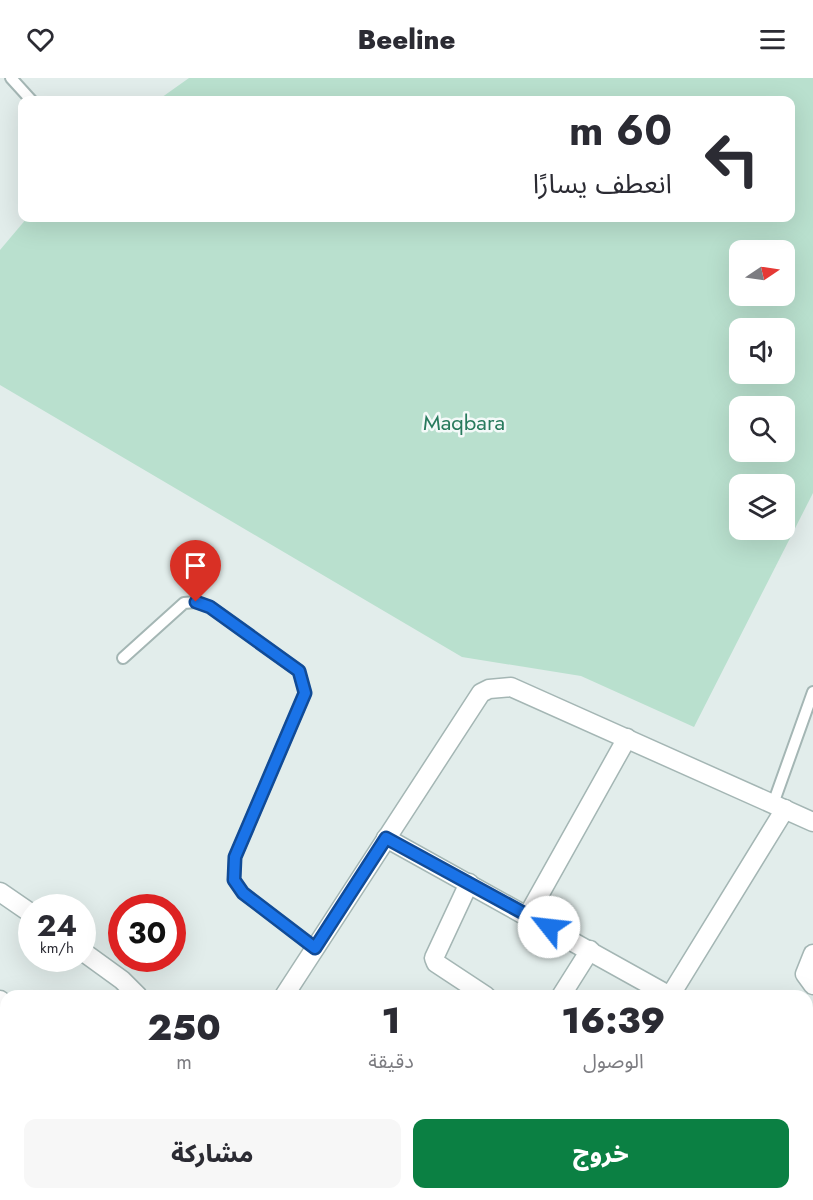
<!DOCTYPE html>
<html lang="ar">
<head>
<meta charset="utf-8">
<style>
  :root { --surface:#fff; --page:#f7f7f7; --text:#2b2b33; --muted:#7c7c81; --accent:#0b8043 }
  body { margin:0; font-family:Jost,"Noto Sans Arabic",sans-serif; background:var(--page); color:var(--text); direction:rtl; height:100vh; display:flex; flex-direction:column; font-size:22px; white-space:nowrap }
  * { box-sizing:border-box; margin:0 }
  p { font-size:20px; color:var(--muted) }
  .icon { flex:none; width:33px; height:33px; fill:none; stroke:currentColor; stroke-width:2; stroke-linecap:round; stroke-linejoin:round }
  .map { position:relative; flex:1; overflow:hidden; direction:ltr }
  .drawer { position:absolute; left:0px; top:912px; width:813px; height:210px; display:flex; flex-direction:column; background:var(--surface); border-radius:18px 18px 0 0; box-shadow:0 6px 24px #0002; direction:rtl }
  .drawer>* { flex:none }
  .top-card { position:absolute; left:18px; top:18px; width:777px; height:126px; border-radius:12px; box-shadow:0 6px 24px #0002; direction:rtl; background:#fff; color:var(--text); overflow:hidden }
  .needle { width:39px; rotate:77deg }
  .buttons { position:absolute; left:729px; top:162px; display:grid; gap:12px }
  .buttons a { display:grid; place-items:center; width:66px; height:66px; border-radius:12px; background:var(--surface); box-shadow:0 6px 24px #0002; font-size:30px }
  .speed { position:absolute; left:18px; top:816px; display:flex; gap:12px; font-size:30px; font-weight:700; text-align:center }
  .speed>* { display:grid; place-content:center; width:78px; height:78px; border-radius:50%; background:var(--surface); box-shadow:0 6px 24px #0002; line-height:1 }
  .speed small { font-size:15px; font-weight:400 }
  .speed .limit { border:9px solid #d22; background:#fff; color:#111 }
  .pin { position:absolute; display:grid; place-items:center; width:51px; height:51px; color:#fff; margin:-62px -26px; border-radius:50% 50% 50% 0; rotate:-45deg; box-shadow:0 0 6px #0007 }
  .pin .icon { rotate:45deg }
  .me { position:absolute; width:66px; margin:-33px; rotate:299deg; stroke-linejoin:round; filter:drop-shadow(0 0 4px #0008) }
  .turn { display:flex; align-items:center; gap:21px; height:126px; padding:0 24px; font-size:27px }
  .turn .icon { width:78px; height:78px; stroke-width:2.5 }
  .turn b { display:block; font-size:42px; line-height:51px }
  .eta { display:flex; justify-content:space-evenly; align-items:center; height:102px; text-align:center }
  .eta b { font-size:36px; font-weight:800; line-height:42px }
  .cta { display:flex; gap:12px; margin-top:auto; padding:12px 24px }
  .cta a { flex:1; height:69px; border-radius:12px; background:var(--accent); color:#fff; font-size:24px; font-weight:800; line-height:69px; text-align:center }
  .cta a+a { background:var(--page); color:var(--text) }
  header { display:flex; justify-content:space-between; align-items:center; height:78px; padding:0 24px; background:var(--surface); font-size:27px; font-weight:800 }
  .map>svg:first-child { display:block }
</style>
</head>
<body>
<header><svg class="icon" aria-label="menu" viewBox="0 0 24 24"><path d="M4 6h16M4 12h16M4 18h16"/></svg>Beeline<svg class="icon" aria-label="heart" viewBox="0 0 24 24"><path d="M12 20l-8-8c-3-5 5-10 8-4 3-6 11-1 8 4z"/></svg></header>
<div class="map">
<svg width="813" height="1122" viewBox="0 0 813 1122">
  <rect width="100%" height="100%" fill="#e2edeb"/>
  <path fill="#b9e0ce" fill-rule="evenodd" d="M189,0H813V415L694,649L581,598L462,579L0,307V172L27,140H790V22H158ZM740,172H784V218H740ZM740,250H784V296H740ZM740,328H784V374H740ZM740,406H784V452H740Z"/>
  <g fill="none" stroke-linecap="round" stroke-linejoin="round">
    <defs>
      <g id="service">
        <path d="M11,0L31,22"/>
        <path d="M123,580L184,525L196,524L210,529L299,593L305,615L235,779L234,802L243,815L315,870"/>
        <path d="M773,726L813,614"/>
      </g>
      <g id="minor">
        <path d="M386,760L670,918"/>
        <path d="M469,805L434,880L436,885L486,918"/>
        <path d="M528,837L627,660"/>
        <path d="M813,876L805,896L813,907"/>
        <path d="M284,918L481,615L489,611L511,609L813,744"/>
        <path d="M561,918L590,872"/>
        <path d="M670,918L785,731"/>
        <path d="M807,1002L813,1006"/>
        <path d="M0,1038L6,1027"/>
        <path d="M807,1099L813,1103"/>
        <path d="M348,1116L359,1122"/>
        <path d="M548,1116L559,1122"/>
        <path d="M648,1116L659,1122"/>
        <path d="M45,1122L49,1116"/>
        <path d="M135,1122L138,1116"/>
        <path d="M779,1122L782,1116"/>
      </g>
      <g id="tertiary">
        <path d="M0,814L32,836"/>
        <path d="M82,873L122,902L138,918"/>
        <path d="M0,922L6,927"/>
        <path d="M154,1116L158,1122"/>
        <path d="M198,1116L203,1122"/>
      </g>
    </defs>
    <use href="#service" stroke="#a4b6b4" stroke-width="14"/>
    <use href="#minor" stroke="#a4b6b4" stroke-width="21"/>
    <use href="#tertiary" stroke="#a4b6b4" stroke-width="21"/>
    <use href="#service" stroke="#fff" stroke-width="10"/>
    <use href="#minor" stroke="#fff" stroke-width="18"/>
    <use href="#tertiary" stroke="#fff" stroke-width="18"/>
  </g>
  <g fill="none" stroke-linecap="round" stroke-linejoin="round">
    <defs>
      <path id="route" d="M196,524L210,529L299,593L305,615L235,779L234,802L243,815L315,870L386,760L549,849"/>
    </defs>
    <use href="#route" stroke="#114b97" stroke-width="15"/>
    <use href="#route" stroke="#1a73e8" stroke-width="10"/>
  </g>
  <g text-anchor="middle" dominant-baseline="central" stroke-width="5" stroke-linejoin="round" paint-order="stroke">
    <g font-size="22" fill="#287a5d" stroke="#f3f9f8">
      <text x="464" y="344">Maqbara</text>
    </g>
  </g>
</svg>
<div class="buttons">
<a><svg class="needle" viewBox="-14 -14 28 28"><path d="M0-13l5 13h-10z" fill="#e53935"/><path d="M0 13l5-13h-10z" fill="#7c7c81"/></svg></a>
<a><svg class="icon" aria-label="sound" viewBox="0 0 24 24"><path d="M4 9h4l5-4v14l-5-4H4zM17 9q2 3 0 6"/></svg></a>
<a><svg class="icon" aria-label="search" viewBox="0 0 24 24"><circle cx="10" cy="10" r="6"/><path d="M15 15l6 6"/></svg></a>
<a><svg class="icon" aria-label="layers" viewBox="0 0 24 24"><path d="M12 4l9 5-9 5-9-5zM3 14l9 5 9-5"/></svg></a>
</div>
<div class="speed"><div>24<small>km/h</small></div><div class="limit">30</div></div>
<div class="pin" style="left:196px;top:524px;background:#d93025"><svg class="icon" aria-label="arrive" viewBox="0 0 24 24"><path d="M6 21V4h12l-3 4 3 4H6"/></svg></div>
<svg class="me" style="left:549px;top:849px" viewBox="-20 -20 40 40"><circle r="19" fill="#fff"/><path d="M0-13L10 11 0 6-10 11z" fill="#1a73e8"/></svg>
<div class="top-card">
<div class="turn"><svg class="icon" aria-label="left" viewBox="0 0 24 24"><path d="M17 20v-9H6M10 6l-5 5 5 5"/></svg><div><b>60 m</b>انعطف يسارًا</div></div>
</div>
<section class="drawer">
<div class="eta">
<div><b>16:39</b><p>الوصول</p></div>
<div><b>1</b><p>دقيقة</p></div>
<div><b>250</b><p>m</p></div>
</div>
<div class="cta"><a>خروج</a><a>مشاركة</a></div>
</section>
</div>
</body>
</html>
